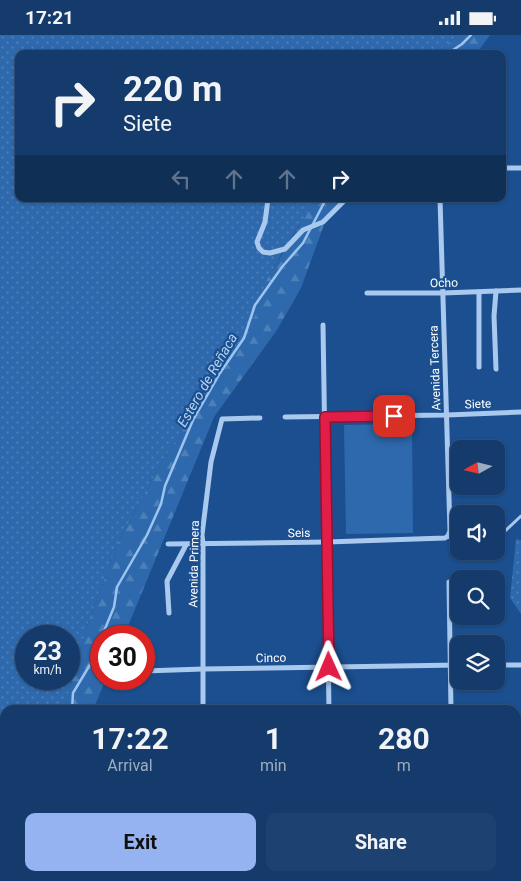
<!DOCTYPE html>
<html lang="en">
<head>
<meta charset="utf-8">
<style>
  :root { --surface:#143b6b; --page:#1d4271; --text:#f1f3f6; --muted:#9dadc1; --line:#33557e; --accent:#95b2f1 }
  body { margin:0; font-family:Roboto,sans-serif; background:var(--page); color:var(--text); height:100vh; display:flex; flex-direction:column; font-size:19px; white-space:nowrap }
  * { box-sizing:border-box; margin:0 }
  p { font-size:16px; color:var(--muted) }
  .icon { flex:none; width:28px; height:28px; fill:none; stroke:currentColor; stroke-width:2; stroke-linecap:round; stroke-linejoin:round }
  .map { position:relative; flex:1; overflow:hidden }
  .side { position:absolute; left:0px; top:670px; width:521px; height:176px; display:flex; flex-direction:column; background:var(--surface); border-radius:15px 15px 0 0; box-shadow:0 1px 4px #0004,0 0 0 1px var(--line) }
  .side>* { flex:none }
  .top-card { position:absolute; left:15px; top:15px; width:491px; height:152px; border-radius:10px; box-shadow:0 1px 4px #0004,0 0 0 1px var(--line); background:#143b6b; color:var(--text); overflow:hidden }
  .needle { width:32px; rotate:262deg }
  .fabs { position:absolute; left:450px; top:405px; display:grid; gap:10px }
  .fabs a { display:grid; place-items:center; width:55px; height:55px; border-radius:10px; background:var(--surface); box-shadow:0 1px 4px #0004,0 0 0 1px var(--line); font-size:25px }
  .speed { position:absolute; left:15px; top:590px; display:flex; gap:10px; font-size:25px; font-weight:700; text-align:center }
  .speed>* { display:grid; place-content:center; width:65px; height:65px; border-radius:50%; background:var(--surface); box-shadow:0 1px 4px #0004,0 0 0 1px var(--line); line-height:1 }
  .speed small { font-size:12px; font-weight:400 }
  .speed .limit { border:8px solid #d22; background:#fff; color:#111 }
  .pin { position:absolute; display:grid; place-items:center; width:42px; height:42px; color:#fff; margin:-21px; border-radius:10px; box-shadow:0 2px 8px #0006 }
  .me { position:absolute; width:55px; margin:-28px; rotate:359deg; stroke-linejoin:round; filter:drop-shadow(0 0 4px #0008) }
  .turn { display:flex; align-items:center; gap:18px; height:105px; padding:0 25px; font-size:22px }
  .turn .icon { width:65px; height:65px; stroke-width:2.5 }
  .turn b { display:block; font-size:35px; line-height:42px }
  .lanes { display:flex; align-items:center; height:48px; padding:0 25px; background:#0003; justify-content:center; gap:25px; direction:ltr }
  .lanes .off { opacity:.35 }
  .eta { display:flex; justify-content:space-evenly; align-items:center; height:85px; text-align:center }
  .eta b { font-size:30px; font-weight:700; line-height:35px }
  .action { display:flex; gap:10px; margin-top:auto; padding:10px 25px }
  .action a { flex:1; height:58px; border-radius:10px; background:var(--accent); color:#111; font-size:20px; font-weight:700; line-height:58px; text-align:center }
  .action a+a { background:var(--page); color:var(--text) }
  .status { display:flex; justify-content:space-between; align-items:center; height:35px; padding:0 25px; background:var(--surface); direction:ltr }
  .status svg { height:14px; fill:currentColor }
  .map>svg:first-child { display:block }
</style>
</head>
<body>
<div class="status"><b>17:21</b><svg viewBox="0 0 49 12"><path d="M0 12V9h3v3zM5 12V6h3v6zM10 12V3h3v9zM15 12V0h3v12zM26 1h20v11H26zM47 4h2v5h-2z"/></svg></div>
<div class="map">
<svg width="521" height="846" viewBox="0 0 521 846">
  <defs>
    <pattern id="green-dots" width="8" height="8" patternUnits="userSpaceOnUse" patternTransform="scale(1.25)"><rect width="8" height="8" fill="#2e69ad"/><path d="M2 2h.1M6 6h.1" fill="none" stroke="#4d80b9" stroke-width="1.8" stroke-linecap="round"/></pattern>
    <pattern id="forest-firs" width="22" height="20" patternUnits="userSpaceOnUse" patternTransform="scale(1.25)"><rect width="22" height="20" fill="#2e69ad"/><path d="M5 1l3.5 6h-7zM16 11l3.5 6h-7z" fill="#4d80b9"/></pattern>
  </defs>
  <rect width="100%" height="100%" fill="#1b4f8f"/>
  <g fill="url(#green-dots)" fill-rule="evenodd">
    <path d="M0,0H459L434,19H19V164H318C295,195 271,231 259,269L333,164H343L329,178L276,257L101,601L76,665L182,397L164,423L119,506L88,588L64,675H5V688L0,685ZM26,601H69V644H26Z"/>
    <path d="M516,504L521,505V579L510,563Z"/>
  </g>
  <g fill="url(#forest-firs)">
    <path d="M459,0H490L476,19H434Z"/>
    <path d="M318,164H341L325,187L301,253L277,295L214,382L124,601H101V644H106L93,675H64L88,588L119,506L164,423L251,295L265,248L304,183Z"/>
  </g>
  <path fill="#2e69ad" d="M412,389L413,498L346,499L344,390Z"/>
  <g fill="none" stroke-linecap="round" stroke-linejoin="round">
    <g stroke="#9cc4f0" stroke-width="2.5">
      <path d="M447,19L462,9L471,0"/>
      <path d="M102,601L114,572L117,552L147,500L161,469L165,451L193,385L220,338L244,303L255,270L282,232L303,208L326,164"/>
      <path d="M72,675L73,658L91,628L101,604"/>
      <path d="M0,708H5"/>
      <path d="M164,841L165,846"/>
    </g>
    <path stroke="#a9c9ee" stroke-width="3" d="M496,499L504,497L521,481"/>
    <g stroke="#a9c9ee" stroke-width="5">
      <path d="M502,133H521"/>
      <path d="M268,164L265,187L257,207L259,213L263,217L270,218L285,214L303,195L323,187L346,164"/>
      <path d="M440,164L450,496L448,501"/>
      <path d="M496,256L494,281L496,334"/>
      <path d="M367,258H443L521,255"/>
      <path d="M323,290L329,675"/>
      <path d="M479,332V257"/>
      <path d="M285,382L447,380L521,377"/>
      <path d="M168,509L327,507L445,503L448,501L459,504"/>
      <path d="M449,547L451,675"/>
      <path d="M169,578L167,546L186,510"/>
      <path d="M496,630H521"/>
      <path d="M144,636L203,634L459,630"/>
      <path d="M203,675V509L202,500L211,427L222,384L260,383"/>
      <path d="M516,754H521"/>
      <path d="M0,809L5,800"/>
      <path d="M179,841L180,846"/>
      <path d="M332,841V846"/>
      <path d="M453,841V846"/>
      <path d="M129,846L130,841"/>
    </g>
  </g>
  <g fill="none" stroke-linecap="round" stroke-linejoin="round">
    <defs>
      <path id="route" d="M329,632L325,382L394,381"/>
    </defs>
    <use href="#route" stroke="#92132f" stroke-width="12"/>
    <use href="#route" stroke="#e11d48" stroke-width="9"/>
  </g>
  <g text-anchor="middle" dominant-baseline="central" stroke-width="4.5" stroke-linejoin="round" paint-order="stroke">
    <g font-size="12" fill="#fff" stroke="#1b4f8f">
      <text transform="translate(444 248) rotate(-1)">Ocho</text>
      <text transform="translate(435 333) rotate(-92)">Avenida Tercera</text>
      <text transform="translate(478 369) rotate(-2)">Siete</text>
      <text transform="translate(299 498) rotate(-1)">Seis</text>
      <text transform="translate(194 529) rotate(-89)">Avenida Primera</text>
      <text transform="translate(271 623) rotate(-1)">Cinco</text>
    </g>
    <g font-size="14" font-style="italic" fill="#b5d3f5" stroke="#1b4f8f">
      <text transform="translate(207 345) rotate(-60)">Estero de Reñaca</text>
    </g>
  </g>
</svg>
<div class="fabs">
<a><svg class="needle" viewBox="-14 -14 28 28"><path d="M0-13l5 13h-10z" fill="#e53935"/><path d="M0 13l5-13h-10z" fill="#9dadc1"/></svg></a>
<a><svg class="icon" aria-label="sound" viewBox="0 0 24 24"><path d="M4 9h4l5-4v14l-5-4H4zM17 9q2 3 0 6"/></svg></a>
<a><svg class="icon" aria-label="search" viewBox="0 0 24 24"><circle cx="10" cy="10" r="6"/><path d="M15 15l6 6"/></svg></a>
<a><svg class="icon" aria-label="layers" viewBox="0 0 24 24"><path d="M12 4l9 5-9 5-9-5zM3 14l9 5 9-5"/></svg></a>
</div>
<div class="speed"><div>23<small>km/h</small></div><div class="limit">30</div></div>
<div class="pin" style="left:394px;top:381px;background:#d93025"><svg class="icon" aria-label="arrive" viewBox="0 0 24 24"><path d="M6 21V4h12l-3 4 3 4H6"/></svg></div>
<svg class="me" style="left:329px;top:632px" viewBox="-20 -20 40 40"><path d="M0-17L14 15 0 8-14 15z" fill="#e11d48" stroke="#fff" stroke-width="4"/></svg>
<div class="top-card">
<div class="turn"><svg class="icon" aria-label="right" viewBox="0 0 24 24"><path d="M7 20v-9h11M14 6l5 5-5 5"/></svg><div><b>220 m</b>Siete</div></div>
<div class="lanes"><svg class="icon off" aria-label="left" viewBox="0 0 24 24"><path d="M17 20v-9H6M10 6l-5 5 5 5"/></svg><svg class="icon off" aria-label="ahead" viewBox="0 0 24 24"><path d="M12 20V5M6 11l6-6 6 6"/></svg><svg class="icon off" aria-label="ahead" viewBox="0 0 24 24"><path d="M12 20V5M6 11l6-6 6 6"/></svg><svg class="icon" aria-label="right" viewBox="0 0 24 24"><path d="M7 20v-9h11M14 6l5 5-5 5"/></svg></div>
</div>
<section class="side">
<div class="eta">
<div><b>17:22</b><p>Arrival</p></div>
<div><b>1</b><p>min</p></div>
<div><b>280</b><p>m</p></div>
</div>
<div class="action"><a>Exit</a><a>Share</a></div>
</section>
</div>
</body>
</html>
